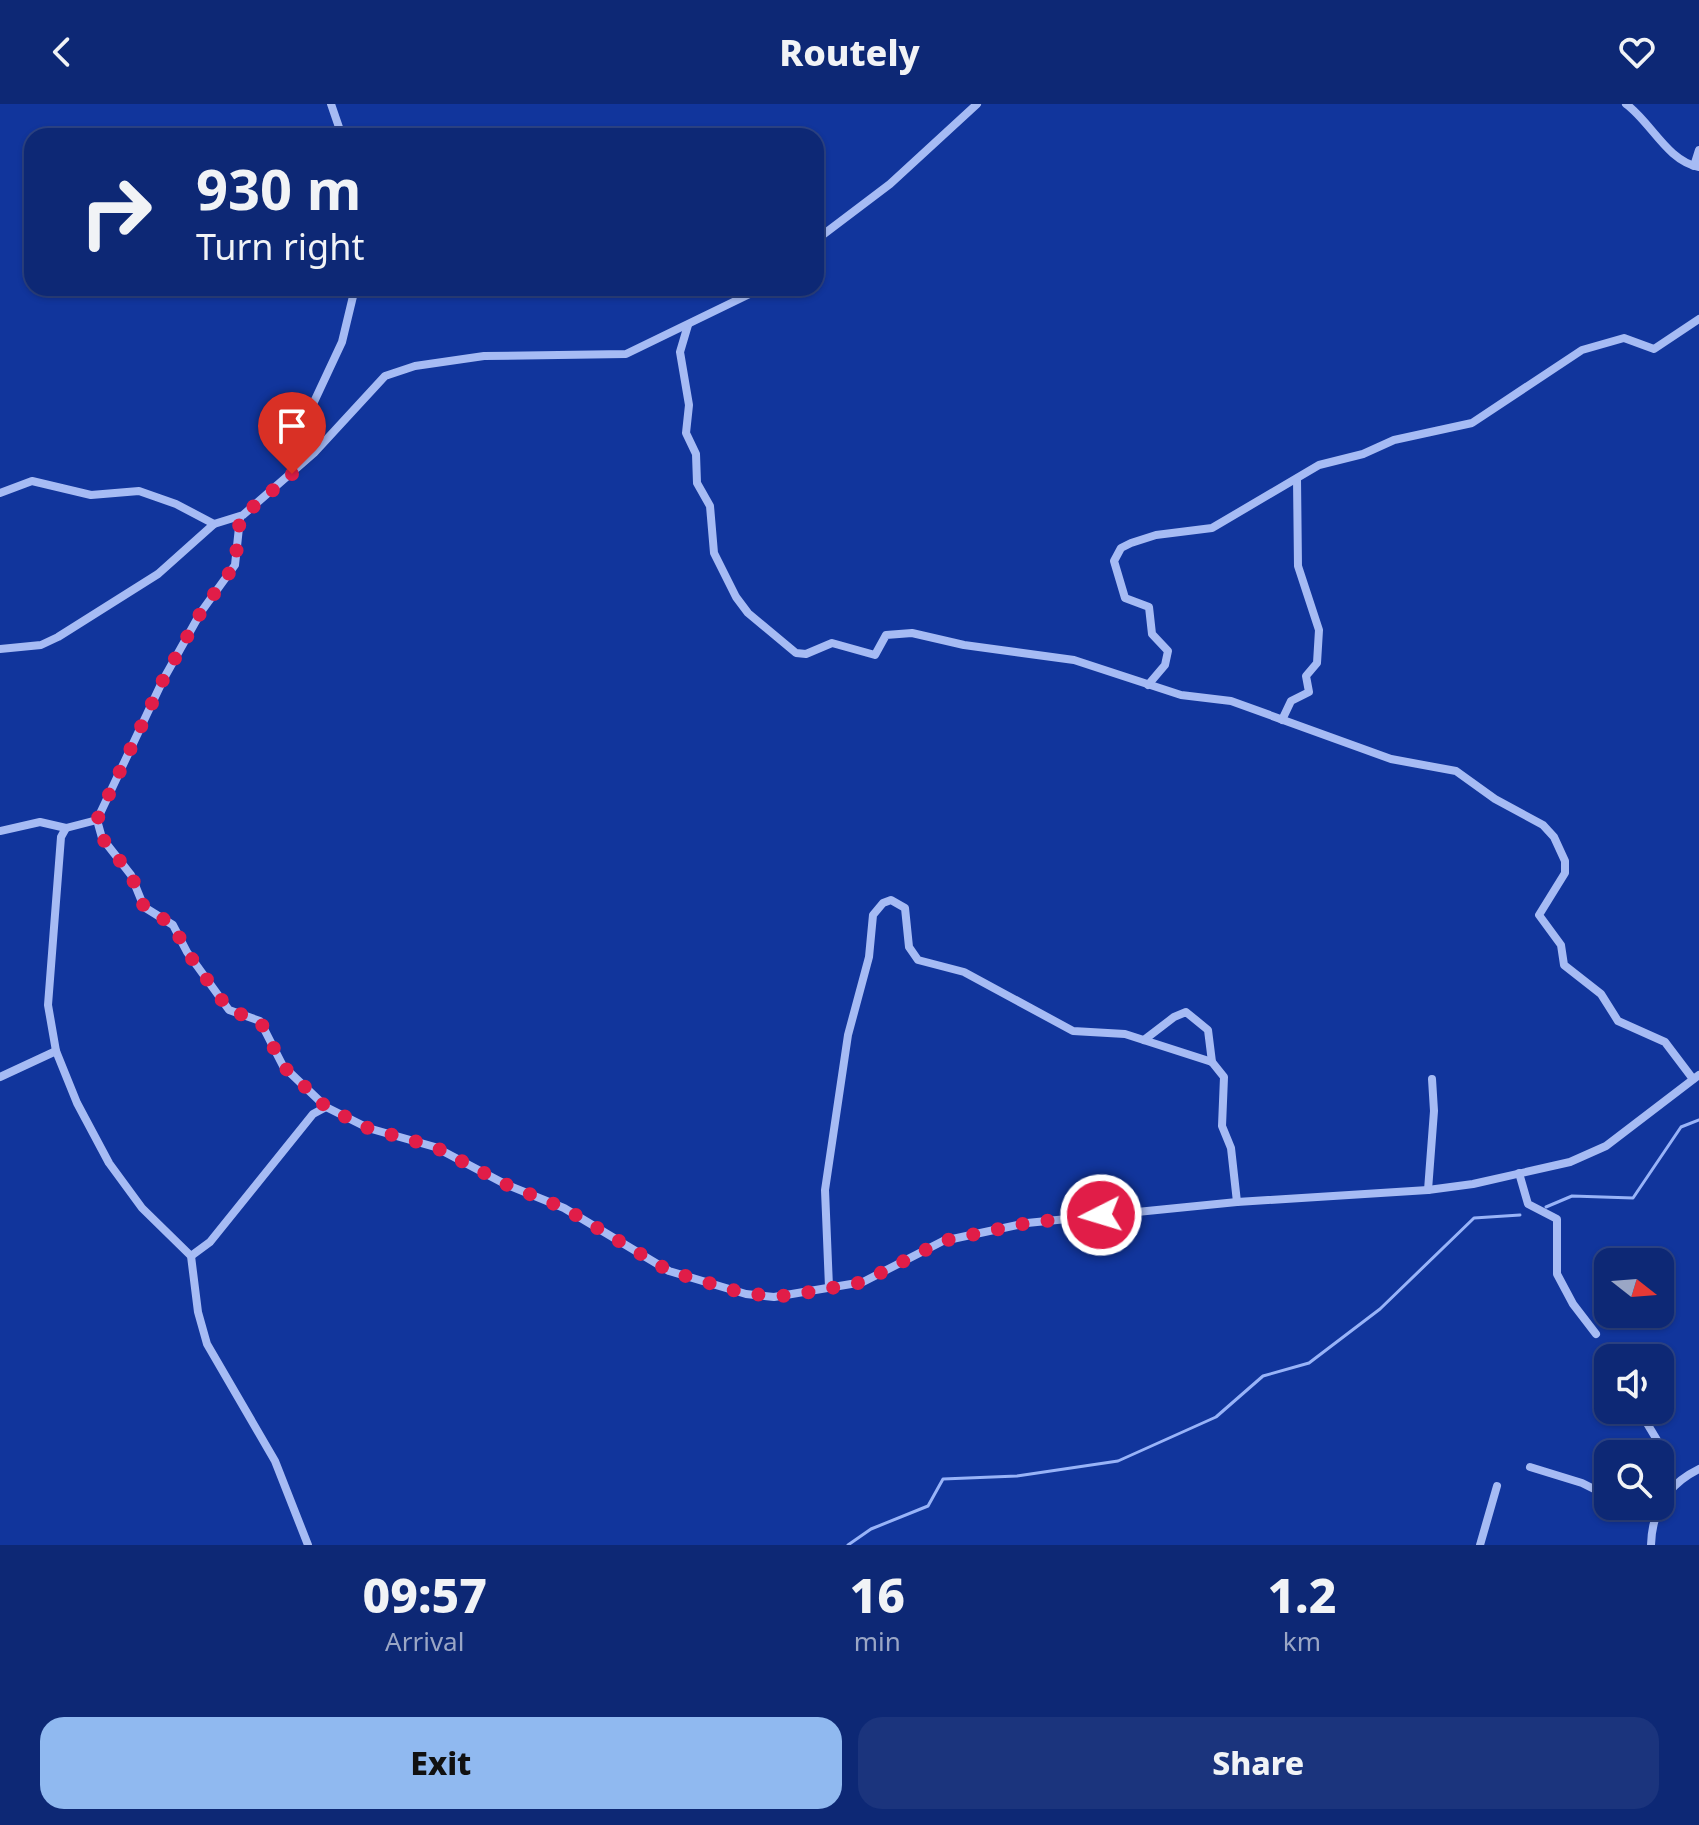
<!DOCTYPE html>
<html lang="en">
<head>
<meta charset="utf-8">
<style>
  :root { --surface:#0d2875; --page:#1b347d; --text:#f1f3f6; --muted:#9aa6c5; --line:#2d4487; --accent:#90b9f0 }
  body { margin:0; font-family:"Noto Sans",sans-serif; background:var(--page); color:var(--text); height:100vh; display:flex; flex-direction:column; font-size:30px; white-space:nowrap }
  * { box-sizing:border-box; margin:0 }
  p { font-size:26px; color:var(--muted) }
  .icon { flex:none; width:44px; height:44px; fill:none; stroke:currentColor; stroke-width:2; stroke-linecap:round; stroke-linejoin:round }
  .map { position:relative; height:1441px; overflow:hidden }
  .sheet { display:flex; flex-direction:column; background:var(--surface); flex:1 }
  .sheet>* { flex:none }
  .top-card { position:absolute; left:24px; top:24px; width:800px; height:168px; border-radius:24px; box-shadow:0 2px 6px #0004,0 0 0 2px var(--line); background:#0d2875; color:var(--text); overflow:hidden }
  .needle { width:52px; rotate:107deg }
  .buttons { position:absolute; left:1594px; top:1144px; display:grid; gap:16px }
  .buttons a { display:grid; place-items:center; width:80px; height:80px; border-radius:16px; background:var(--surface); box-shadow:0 2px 6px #0004,0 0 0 2px var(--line); font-size:40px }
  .pin { position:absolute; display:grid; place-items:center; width:68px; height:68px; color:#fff; margin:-82px -34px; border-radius:50% 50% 50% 0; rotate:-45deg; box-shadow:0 0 8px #0007 }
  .pin .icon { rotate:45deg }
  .me { position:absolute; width:88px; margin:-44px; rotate:265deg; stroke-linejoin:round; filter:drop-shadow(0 0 6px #0008) }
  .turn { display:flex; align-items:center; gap:28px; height:168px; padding:0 40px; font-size:36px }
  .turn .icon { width:104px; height:104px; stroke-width:2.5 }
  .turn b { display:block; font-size:56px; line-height:68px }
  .eta { display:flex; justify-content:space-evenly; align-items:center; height:136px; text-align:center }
  .eta b { font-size:48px; font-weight:800; line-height:56px }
  .primary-button { display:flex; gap:16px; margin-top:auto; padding:16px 40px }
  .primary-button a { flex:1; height:92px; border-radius:24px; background:var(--accent); color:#111; font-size:32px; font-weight:800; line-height:92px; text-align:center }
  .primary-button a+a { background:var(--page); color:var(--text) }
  header { display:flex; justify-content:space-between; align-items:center; height:104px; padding:0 40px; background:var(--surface); font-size:36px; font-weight:800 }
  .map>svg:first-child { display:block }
</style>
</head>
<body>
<header><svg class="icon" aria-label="back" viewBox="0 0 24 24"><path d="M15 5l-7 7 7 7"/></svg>Routely<svg class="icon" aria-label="heart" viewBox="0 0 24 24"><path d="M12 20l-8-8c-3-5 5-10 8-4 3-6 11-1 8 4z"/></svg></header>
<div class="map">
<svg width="1699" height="1441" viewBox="0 0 1699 1441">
  <rect width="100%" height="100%" fill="#11359c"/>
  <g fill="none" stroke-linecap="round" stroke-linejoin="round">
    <g stroke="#98b3f8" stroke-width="3">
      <path d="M1546,1103L1572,1092L1633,1094L1681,1023L1699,1016"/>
      <path d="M848,1441L871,1425L928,1402L943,1375L1017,1372L1118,1357L1216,1313L1263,1272L1309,1259L1380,1205L1474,1114L1520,1111"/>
    </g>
    <g stroke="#a6bbf4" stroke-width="8">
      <path d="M331,0L342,32"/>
      <path d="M1626,0C1651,18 1667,57 1699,63"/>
      <path d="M1694,62L1699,46"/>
      <path d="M816,136L890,80L977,0"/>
      <path d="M688,221L680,248L689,301L686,329L696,350L697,379L710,402L714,449L736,493L748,509L796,549L806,550L832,539L875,551L886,531L912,529L964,541L1074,556L1181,591L1231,597L1391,655L1456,667L1495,695L1543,721L1554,733L1565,757V769L1539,811L1561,841L1564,861L1601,890L1618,917L1665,938L1693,975"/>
      <path d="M314,348L317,317L313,300L342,238L355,184"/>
      <path d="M0,389L32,377L91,391L139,387L176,400L214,420"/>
      <path d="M240,414L235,461L201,508L163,576L97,716L102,734L131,771L144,803L173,821L187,848L229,906L260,917L283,962L326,1003L368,1024L435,1043L505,1080L564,1104L669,1167L746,1190L774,1193L863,1178L943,1137L1027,1119L1237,1098L1428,1086L1473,1080L1570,1058L1606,1042L1699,971"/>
      <path d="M0,545L41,541L58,533L158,470L214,420L243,411L314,349L385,272L415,262L484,252L626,250L762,184"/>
      <path d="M1148,581L1165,561L1168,547L1152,530L1149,503L1125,494L1114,457L1121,444L1131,439L1156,431L1212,424L1319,361L1363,350L1394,336L1472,319L1582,246L1624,234L1654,245L1699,215"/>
      <path d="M1282,616L1291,597L1309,588L1306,572L1317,559L1319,526L1298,462L1297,375"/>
      <path d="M97,716L66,724L61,733L48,901L56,947L77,999L109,1059L142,1104L191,1152L198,1208L207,1240L275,1357L308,1441"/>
      <path d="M0,727L40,718L66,724"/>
      <path d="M1144,936L1174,913L1186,908L1208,926L1212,958"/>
      <path d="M0,973L56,947"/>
      <path d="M1519,1069L1528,1100L1557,1115V1170L1573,1200L1596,1230"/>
      <path d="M1428,1086L1434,1007L1432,975"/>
      <path d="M191,1152L210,1138L313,1010L326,1003"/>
      <path d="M829,1183L825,1086L848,931L869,853L873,811L883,799L891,796L905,804L909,843L918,856L964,868L1073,927L1125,930L1212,958L1224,973L1222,1022L1231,1044L1237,1098"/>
      <path d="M1639,1306L1669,1356V1384"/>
      <path d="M1530,1363L1582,1379L1608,1392"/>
      <path d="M1480,1441L1497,1382"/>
      <path d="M1651,1441C1652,1406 1668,1380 1699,1365"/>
    </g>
  </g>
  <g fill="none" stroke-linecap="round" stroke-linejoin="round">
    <path stroke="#e11d48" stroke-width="14" stroke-dasharray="0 25.2" d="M292,370L240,414L235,461L201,508L163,576L97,716L102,734L131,771L144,803L173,821L187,848L229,906L260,917L283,962L326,1003L368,1024L435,1043L505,1080L564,1104L669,1167L746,1190L789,1192L863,1178L943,1137L1027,1119L1101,1111"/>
  </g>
</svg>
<div class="buttons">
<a><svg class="needle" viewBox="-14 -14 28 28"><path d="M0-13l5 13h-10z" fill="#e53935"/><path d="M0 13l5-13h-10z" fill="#9aa6c5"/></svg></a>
<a><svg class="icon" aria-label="sound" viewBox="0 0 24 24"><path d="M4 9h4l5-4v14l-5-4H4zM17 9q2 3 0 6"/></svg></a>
<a><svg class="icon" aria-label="search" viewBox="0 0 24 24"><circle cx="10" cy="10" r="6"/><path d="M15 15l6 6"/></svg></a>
</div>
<div class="pin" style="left:292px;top:370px;background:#d93025"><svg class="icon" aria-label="arrive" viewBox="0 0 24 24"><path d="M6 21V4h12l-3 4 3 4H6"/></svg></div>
<svg class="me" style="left:1101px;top:1111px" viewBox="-20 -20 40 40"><circle r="17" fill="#e11d48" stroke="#fff" stroke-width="3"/><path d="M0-11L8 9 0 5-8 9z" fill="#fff"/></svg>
<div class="top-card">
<div class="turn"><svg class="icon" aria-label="right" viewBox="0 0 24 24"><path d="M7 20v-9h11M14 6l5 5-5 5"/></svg><div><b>930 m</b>Turn right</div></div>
</div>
</div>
<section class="sheet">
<div class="eta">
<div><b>09:57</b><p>Arrival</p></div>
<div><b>16</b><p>min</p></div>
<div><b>1.2</b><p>km</p></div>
</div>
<div class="primary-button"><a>Exit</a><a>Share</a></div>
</section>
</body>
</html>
